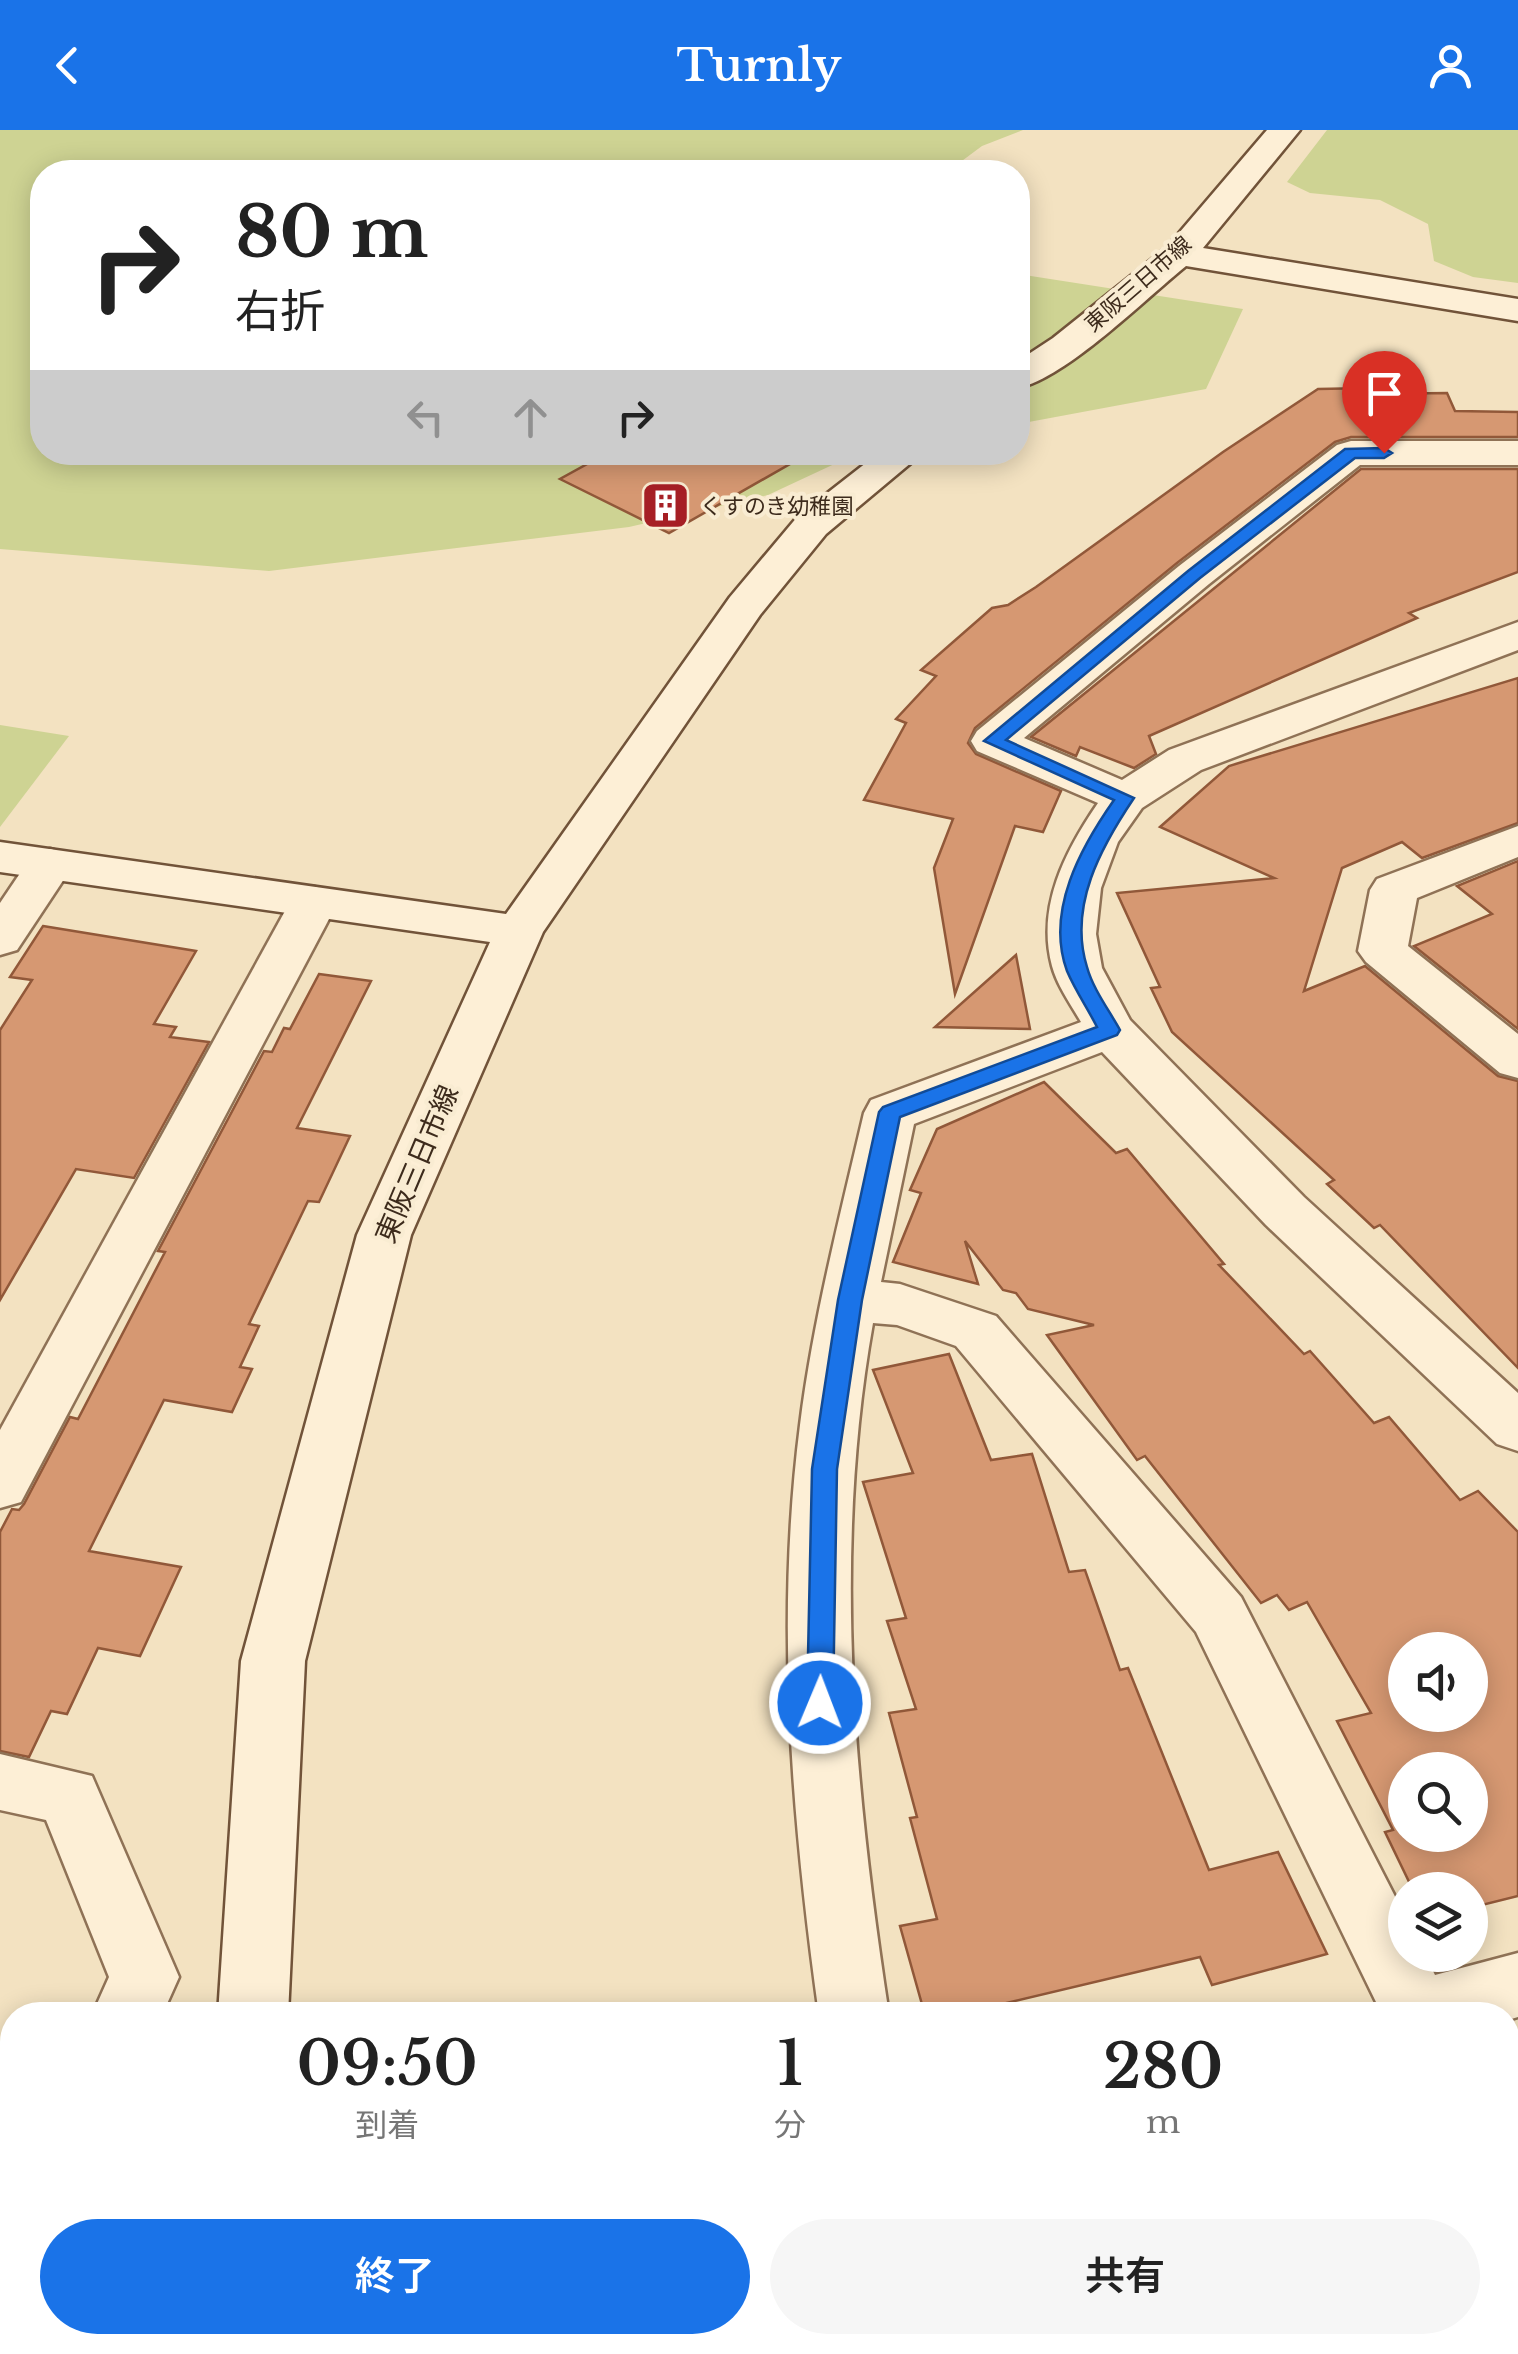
<!DOCTYPE html>
<html lang="ja">
<head>
<meta charset="utf-8">
<style>
  :root { --surface:#fff; --page:#f6f6f6; --text:#222; --muted:#767676; --accent:#1a73e8 }
  body { margin:0; font-family:"Libre Baskerville","Noto Sans JP",serif; background:var(--page); color:var(--text); height:100vh; display:flex; flex-direction:column; font-size:38px; white-space:nowrap }
  * { box-sizing:border-box; margin:0 }
  p { font-size:32px; color:var(--muted) }
  .icon { flex:none; width:55px; height:55px; fill:none; stroke:currentColor; stroke-width:2; stroke-linecap:round; stroke-linejoin:round }
  .map { position:relative; flex:1; overflow:hidden }
  .details { position:absolute; left:0px; top:1872px; width:1520px; height:352px; display:flex; flex-direction:column; background:var(--surface); border-radius:40px 40px 0 0; box-shadow:0 5px 25px #0003 }
  .details>* { flex:none }
  .guide { position:absolute; left:30px; top:30px; width:1000px; height:305px; border-radius:40px; box-shadow:0 5px 25px #0003; background:#fff; color:var(--text); overflow:hidden }
  .fabs { position:absolute; left:1388px; top:1502px; display:grid; gap:20px }
  .fabs a { display:grid; place-items:center; width:100px; height:100px; border-radius:50%; background:var(--surface); box-shadow:0 5px 25px #0003; font-size:50px }
  .pin { position:absolute; display:grid; place-items:center; width:85px; height:85px; color:#fff; margin:-102px -42px; border-radius:50% 50% 50% 0; rotate:-45deg; box-shadow:0 0 10px #0007 }
  .pin .icon { rotate:45deg }
  .me { position:absolute; width:110px; margin:-55px; rotate:1deg; stroke-linejoin:round; filter:drop-shadow(0 0 8px #0008) }
  .turn { display:flex; align-items:center; gap:35px; height:210px; padding:0 40px; font-size:45px }
  .turn .icon { width:130px; height:130px; stroke-width:2.5 }
  .turn b { display:block; font-size:70px; line-height:85px }
  .lanes { display:flex; align-items:center; height:95px; padding:0 40px; background:#0003; justify-content:center; gap:50px; direction:ltr }
  .lanes .off { opacity:.35 }
  .eta { display:flex; justify-content:space-evenly; align-items:center; height:170px; text-align:center }
  .eta b { font-size:60px; font-weight:600; line-height:70px }
  .cta { display:flex; gap:20px; margin-top:auto; padding:20px 40px }
  .cta a { flex:1; height:115px; border-radius:60px; background:var(--accent); color:#fff; font-size:40px; font-weight:600; line-height:115px; text-align:center }
  .cta a+a { background:var(--page); color:var(--text) }
  header { display:flex; justify-content:space-between; align-items:center; height:130px; padding:0 40px; background:var(--accent); color:#fff; font-size:45px; font-weight:600 }
  .map>svg:first-child { display:block }
</style>
</head>
<body>
<header><svg class="icon" aria-label="back" viewBox="0 0 24 24"><path d="M15 5l-7 7 7 7"/></svg>Turnly<svg class="icon" aria-label="person" viewBox="0 0 24 24"><circle cx="12" cy="8" r="4"/><path d="M4 21q1-7 8-7t8 7"/></svg></header>
<div class="map">
<svg width="1518" height="2224" viewBox="0 0 1518 2224">
  <rect width="100%" height="100%" fill="#f3e2c1"/>
  <g fill="#ced393">
    <path d="M0,0H1023L982,16L947,42H42V322L858,323L768,365L629,397L269,441L0,419Z"/>
    <path d="M1327,0H1518V153L1473,147L1434,131L1428,94L1380,70L1310,63L1287,52Z"/>
    <path d="M1018,144L1243,179L1206,259L1018,294Z"/>
    <path d="M0,595L69,606L0,697Z"/>
  </g>
  <g fill="#d69872" stroke="#915839" stroke-width="2.5" fill-rule="evenodd">
    <path d="M1370,258L1372,264L1447,263L1455,281L1518,282V307H1351L1335,312L1177,433L975,598L968,613L976,624L1061,661L1043,702L1015,696L955,864L934,738L953,689L864,670L906,593L896,589L936,546L921,540L992,478L1008,475L1036,457L1223,322L1318,259Z"/>
    <path d="M609,322H811L669,403L560,349Z"/>
    <path d="M1361,339H1518V442L1409,483L1417,488L1149,606L1156,624L1134,638L1080,617L1076,626L1031,607Z"/>
    <path d="M1518,548V693L1422,728L1402,712L1342,738L1304,861L1365,836L1498,946L1518,951V1238L1380,1095L1374,1098L1327,1054L1334,1050L1172,902L1151,858L1160,857L1117,763L1274,748L1160,697L1229,636Z"/>
    <path d="M1518,731V899L1414,816L1492,784L1457,756Z"/>
    <path d="M43,796L196,821L154,894L176,897L170,907L209,912L134,1048L76,1039L0,1170V900L32,850L10,847Z"/>
    <path d="M1016,825L1030,899L935,897Z"/>
    <path d="M319,844L371,851L297,998L350,1006L319,1072L308,1071L249,1194L259,1196L240,1237L252,1239L232,1282L164,1270L89,1421L181,1437L140,1526L98,1518L67,1584L51,1581L29,1627L0,1621V1402L12,1379L19,1380L24,1374L70,1287L78,1289L165,1122L158,1121L264,921L272,922L284,898L290,899Z"/>
    <path d="M1044,952L1116,1023L1127,1019L1224,1134L1219,1135L1304,1224L1310,1221L1374,1293L1389,1287L1460,1370L1478,1361L1518,1402V1766L1470,1778V1760H1413L1385,1702L1393,1700L1337,1591L1371,1583L1307,1472L1289,1480L1277,1465L1261,1473L1145,1326L1137,1330L1047,1205L1094,1195L1028,1179L1016,1163L1003,1160L965,1111L978,1154L893,1132L921,1063L910,1060L937,999ZM1405,1520H1470V1585H1405ZM1405,1640H1470V1705H1405Z"/>
    <path d="M949,1224L991,1330L1032,1324L1069,1442L1085,1440L1120,1540L1128,1538L1209,1740L1278,1722L1327,1824L1212,1855L1200,1827L994,1876L996,1885H925L900,1796L937,1789L910,1688L917,1687L889,1583L916,1579L887,1491L906,1488L863,1352L913,1343L873,1240Z"/>
  </g>
  <g fill="none" stroke-linecap="round" stroke-linejoin="round">
    <defs>
      <g id="street">
        <path d="M1351,311H1518V335H1360L1209,454L1024,608L1122,650L1169,620L1518,492V520L1201,640L1142,678L1118,712L1101,758L1096,804L1102,838L1130,890L1304,1067L1518,1263V1321L1497,1314L1266,1095L1102,922L914,994L881,1152L900,1154L996,1186L1241,1467L1405,1786V1825H1425L1435,1845L1518,1823V1887L1508,1890V1885H1371L1376,1872L1196,1502L956,1216L897,1195L873,1193C832,1422 854,1657 889,1885H819C792,1690 775,1491 800,1295C813,1190 840,1086 864,983L871,970L1081,892C1071,875 1057,855 1052,836C1036,776 1066,720 1098,673L977,621L971,611L977,601L1179,436L1337,315Z"/>
        <path d="M1518,696V727L1417,768L1408,816L1518,904V948L1500,943L1366,832L1358,821L1370,760L1377,749Z"/>
        <path d="M50,719L67,724L74,734L17,820L0,825V773L33,724Z"/>
        <path d="M314,757L331,761L338,772L21,1372L0,1378V1300L290,772L297,761Z"/>
        <path d="M0,1624L92,1646L179,1847L162,1885H92L109,1847L46,1690L0,1680Z"/>
        <path d="M1508,2045L1518,2049V2141L1508,2137Z"/>
        <path d="M12,2117V2212H26L0,2223V2122Z"/>
        <path d="M931,2212H1009L1013,2224H935Z"/>
      </g>
      <g id="secondary">
        <path d="M1267,0H1300L1203,118L1518,169V191L1186,136C1145,169 1066,248 1018,258V231L1053,208L1167,117Z"/>
        <path d="M880,322H924L826,404L760,485L543,802L411,1105L305,1531L288,1885H218L241,1531L357,1105L490,812L0,742V712L506,784L730,467L798,386Z"/>
        <rect x="195" y="2212" width="78" height="12"/>
      </g>
    </defs>
    <use href="#street" stroke="#8f7256" stroke-width="5"/>
    <use href="#secondary" stroke="#715339" stroke-width="5"/>
    <use href="#street" fill="#fdefd6" fill-rule="evenodd"/>
    <use href="#secondary" fill="#fdefd6" fill-rule="evenodd"/>
  </g>
  <path fill="#1a73e8" stroke="#114b97" stroke-width="2.5" d="M1345,319L1384,318L1392,323L1384,328H1355L1200,448L1006,610L1134,668C1101,717 1068,776 1087,837C1093,859 1109,880 1120,900L1117,905L900,987L862,1170L837,1339L833,1573L829,1581L820,1584L811,1581L807,1573L812,1339L838,1170L879,982L883,977L1097,897C1088,879 1075,860 1067,841C1045,781 1081,717 1114,670L984,611L1188,441Z"/>
  <defs>
    <symbol id="building-square" viewBox="-11 -11 22 22"><rect x="-9" y="-9" width="18" height="18" rx="4" fill="#a61f25" stroke="#f9ecd2"/><path d="M-4-6H4V6H1V3H-1V6H-4ZM-2.5-4.3h1.7v1.8h-1.7ZM.8-4.3h1.7v1.8H.8ZM-2.5-1h1.7V.8h-1.7ZM.8-1h1.7V.8H.8Z" fill="#fff"/></symbol>
  </defs>
  <g fill-rule="evenodd">
    <use href="#building-square" x="638" y="348" width="55" height="55"/>
  </g>
  <g text-anchor="middle" dominant-baseline="central" stroke-width="8" stroke-linejoin="round" paint-order="stroke">
    <g font-size="22" fill="#3d2b1c" stroke="#f9ecd2">
      <text transform="translate(1138 154) rotate(-41)">東阪三日市線</text>
    </g>
    <g font-size="22" fill="#3d2b1c" stroke="#f9ecd2" text-anchor="start">
      <text x="700" y="376">くすのき幼稚園</text>
    </g>
    <g font-size="28" fill="#3d2b1c" stroke="#f9ecd2">
      <text transform="translate(417 1034) rotate(-67)">東阪三日市線</text>
    </g>
  </g>
</svg>
<div class="fabs">
<a><svg class="icon" aria-label="sound" viewBox="0 0 24 24"><path d="M4 9h4l5-4v14l-5-4H4zM17 9q2 3 0 6"/></svg></a>
<a><svg class="icon" aria-label="search" viewBox="0 0 24 24"><circle cx="10" cy="10" r="6"/><path d="M15 15l6 6"/></svg></a>
<a><svg class="icon" aria-label="layers" viewBox="0 0 24 24"><path d="M12 4l9 5-9 5-9-5zM3 14l9 5 9-5"/></svg></a>
</div>
<div class="pin" style="left:1384px;top:323px;background:#d93025"><svg class="icon" aria-label="arrive" viewBox="0 0 24 24"><path d="M6 21V4h12l-3 4 3 4H6"/></svg></div>
<svg class="me" style="left:820px;top:1573px" viewBox="-20 -20 40 40"><circle r="17" fill="#1a73e8" stroke="#fff" stroke-width="3"/><path d="M0-11L8 9 0 5-8 9z" fill="#fff"/></svg>
<div class="guide">
<div class="turn"><svg class="icon" aria-label="right" viewBox="0 0 24 24"><path d="M7 20v-9h11M14 6l5 5-5 5"/></svg><div><b>80 m</b>右折</div></div>
<div class="lanes"><svg class="icon off" aria-label="left" viewBox="0 0 24 24"><path d="M17 20v-9H6M10 6l-5 5 5 5"/></svg><svg class="icon off" aria-label="ahead" viewBox="0 0 24 24"><path d="M12 20V5M6 11l6-6 6 6"/></svg><svg class="icon" aria-label="right" viewBox="0 0 24 24"><path d="M7 20v-9h11M14 6l5 5-5 5"/></svg></div>
</div>
<section class="details">
<div class="eta">
<div><b>09:50</b><p>到着</p></div>
<div><b>1</b><p>分</p></div>
<div><b>280</b><p>m</p></div>
</div>
<div class="cta"><a>終了</a><a>共有</a></div>
</section>
</div>
</body>
</html>
